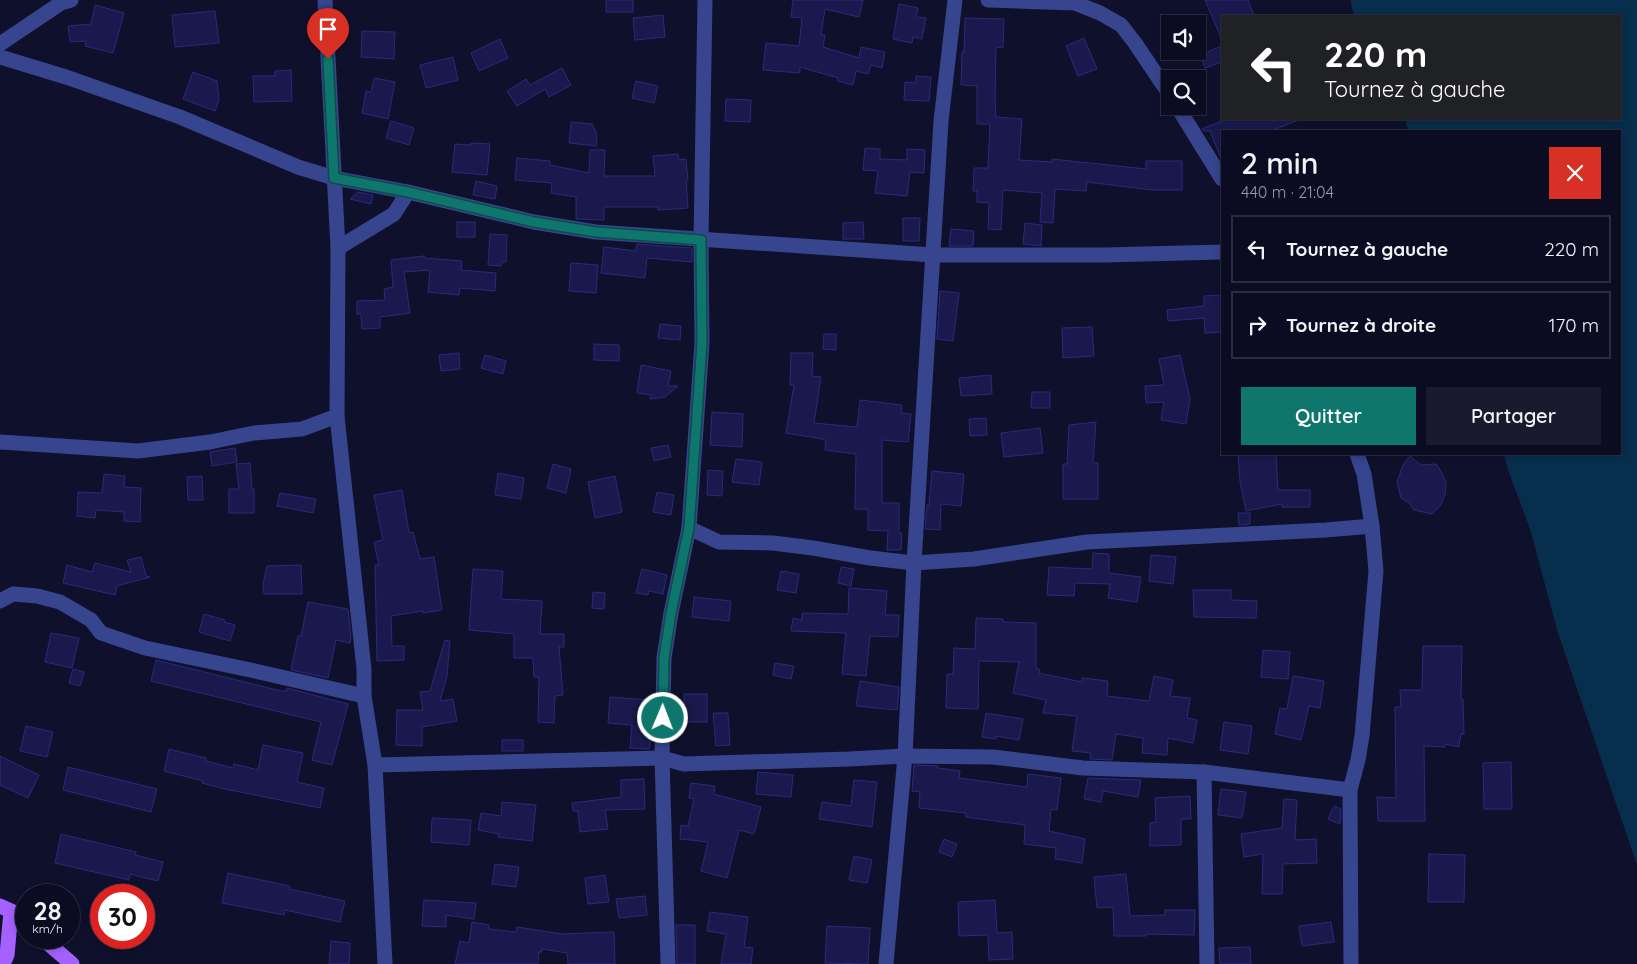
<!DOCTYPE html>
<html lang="fr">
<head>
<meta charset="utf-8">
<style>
  :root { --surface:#0b0c21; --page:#191a2e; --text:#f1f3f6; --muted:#9a9ba5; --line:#2b2c3f; --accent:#0f766e }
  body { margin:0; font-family:Quicksand,sans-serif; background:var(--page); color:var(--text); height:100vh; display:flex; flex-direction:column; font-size:19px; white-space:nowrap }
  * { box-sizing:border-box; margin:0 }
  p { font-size:16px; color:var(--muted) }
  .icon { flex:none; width:28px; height:28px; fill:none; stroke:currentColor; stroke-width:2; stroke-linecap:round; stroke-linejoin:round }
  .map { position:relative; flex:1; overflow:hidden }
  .drawer { position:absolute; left:1221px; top:130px; width:400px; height:325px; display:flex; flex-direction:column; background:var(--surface); border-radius:0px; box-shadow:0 2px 8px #0003,0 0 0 1px var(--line) }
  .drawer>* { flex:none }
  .hud { position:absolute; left:1221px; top:15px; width:400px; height:105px; border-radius:0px; box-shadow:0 2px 8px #0003,0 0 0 1px var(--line); background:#202124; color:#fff; overflow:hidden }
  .controls { position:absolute; left:1161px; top:15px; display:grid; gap:10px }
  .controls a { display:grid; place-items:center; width:45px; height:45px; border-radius:0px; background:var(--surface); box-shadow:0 2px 8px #0003,0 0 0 1px var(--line); font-size:25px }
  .speed { position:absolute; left:15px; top:884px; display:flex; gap:10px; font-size:25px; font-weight:700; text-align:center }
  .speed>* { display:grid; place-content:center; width:65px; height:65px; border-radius:50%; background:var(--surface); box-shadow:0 2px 8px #0003,0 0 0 1px var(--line); line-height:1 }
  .speed small { font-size:12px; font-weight:400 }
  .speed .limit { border:8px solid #d22; background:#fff; color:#111 }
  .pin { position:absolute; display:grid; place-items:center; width:42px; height:42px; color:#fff; margin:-51px -21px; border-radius:50% 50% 50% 0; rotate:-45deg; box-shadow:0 0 5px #0007 }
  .pin .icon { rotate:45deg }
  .me { position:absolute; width:55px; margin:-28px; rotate:1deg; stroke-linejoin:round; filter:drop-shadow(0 0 4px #0008) }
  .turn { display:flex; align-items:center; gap:18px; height:105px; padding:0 20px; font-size:22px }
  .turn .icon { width:65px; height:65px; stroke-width:2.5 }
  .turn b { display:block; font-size:35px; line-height:42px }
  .round { display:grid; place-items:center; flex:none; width:52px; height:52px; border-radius:0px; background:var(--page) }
  .overview { display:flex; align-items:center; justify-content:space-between; height:85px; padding:0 20px }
  h1 { font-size:30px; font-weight:600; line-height:38px }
  .action { display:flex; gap:10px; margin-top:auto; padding:10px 20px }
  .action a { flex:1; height:58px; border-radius:0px; background:var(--accent); color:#fff; font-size:20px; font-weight:600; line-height:58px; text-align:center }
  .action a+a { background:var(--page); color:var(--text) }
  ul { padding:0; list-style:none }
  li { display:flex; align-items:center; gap:15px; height:68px; margin:0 10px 8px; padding:0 10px; border:2px solid var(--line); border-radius:0px }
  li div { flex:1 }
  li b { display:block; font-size:19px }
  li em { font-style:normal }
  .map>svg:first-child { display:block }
</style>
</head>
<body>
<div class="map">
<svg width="1637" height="964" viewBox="0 0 1637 964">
  <rect width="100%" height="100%" fill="#0f102c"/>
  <path fill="#072e4d" d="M1351,0H1637V865L1558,633L1530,529L1508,470L1504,454H1620V131H1408L1405,119H1620V16H1354L1351,4Z"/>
  <g fill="#1a194e" stroke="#2a2a7c">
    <rect x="606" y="0" width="27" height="12"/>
    <path d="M793,0H863L859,17L825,9L821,35H825L823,47L859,58L861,47L885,52L882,68L871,65L868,74L856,71L853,85L837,81L838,78L800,67V73L763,70L766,43L799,46L802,18L791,17Z"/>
    <path d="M1205,0H1248L1254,16H1222V40Z"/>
    <path d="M899,4L918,8L916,17L926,18L922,39L913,37L912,43L893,39Z"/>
    <path d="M95,5L124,13L113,53L85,46L86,41L70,42L68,26L91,24Z"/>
    <path d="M215,11L219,43L175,47L172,15Z"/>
    <path d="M663,15L665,37L635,40L633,18Z"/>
    <path d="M965,18L1004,19L1003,48L996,47L995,100L996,117L1022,119L1019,160L1052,162V159L1146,169V161H1182V190H1152L1087,182L1086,191L1055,189L1053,223L1040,222L1042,193L1003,190L1001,230L988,229L989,203L977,202V191H973L974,168H988L990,124H977V86L961,85L962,52H964Z"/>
    <path d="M362,31L395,32L394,59L361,57Z"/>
    <path d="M1084,38L1097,69L1078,76L1066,46Z"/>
    <path d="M500,39L508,58L479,71L471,53Z"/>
    <path d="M1222,46V62L1205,68L1200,55Z"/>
    <path d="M453,57L458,80L426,88L420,65Z"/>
    <path d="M562,68L571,85L549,97L545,89L517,106L507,91L526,79L530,85Z"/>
    <path d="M291,70L292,101L254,102L253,76H275V71Z"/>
    <path d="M193,72L217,81L219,100L215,111L183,99Z"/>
    <path d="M916,76L931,77L929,101L904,100L905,82L916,83Z"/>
    <path d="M374,78L395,82L388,119L362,113L366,91L371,92Z"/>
    <path d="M636,81L658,86L654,103L632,98Z"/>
    <path d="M726,99L751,100L750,122L725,121Z"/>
    <path d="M1227,119H1301L1271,131H1222V161L1210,131H1204L1202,129Z"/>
    <path d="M391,121L414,128L409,145L386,138Z"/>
    <path d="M571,122L592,124L597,134L596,146L569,143Z"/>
    <path d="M471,143L490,144L487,175L452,172L455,144L471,145Z"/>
    <path d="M865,148L880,149V159L907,160V149L925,150L924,173L910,172L907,196L875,193L878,171L863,170Z"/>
    <path d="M590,150H605L604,176H655L653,156L678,154L679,160L686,159L688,180H686L688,208L658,210V207H604V220L576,219V197L551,193L552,183L515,180L517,158L550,161V165L589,173Z"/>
    <path d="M476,181L497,186L495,199L473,195Z"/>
    <path d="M358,192L373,195L371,204L350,199Z"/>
    <path d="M903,218H920L919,241H903Z"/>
    <rect x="457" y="222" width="18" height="15"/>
    <path d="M863,222L864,239H843V223Z"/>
    <path d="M1025,223L1042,225L1041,246L1023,244Z"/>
    <path d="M951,229L974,231L973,246H949Z"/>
    <path d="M490,234L507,235L506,262H502L501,266L488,265Z"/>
    <path d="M637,244L692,248V262L647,258L645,278L601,273L604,247L636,251Z"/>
    <path d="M424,256L425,258L462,261L461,270L496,273L495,291L460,288L459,295L428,292L430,270L404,272L410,313L380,317V328L362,329L361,314H357V301L385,300L384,289L393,287L391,260Z"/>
    <path d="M571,263L598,265L596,293L569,291Z"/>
    <path d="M940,291L959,293L953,341L937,339Z"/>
    <path d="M1222,295V332L1205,333L1204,318L1168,321L1167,310L1204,306V296Z"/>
    <path d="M660,324L681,326L680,340L658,338Z"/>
    <path d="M1092,327L1094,356L1063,358L1062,328Z"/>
    <path d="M824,334H836V350L823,349Z"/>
    <path d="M594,344L619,345V361L594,360Z"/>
    <path d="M459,353L460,369L441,371L439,355Z"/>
    <path d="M791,353H813L812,376L821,377L814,423L857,427L860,400L902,405L901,413L911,414L908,442L882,440V503H899V533H902L901,550H887L888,531L868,530V509H855L856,454L825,450L826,440H823V439L786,433L794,385H790Z"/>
    <path d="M485,355L506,361L503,374L481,368Z"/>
    <path d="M1180,355L1190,399L1186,424L1161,420L1164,402L1146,403L1145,386L1164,385L1159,359Z"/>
    <path d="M641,365L671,371L668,386H678L665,397L650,399L651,395L637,393Z"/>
    <path d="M991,375L992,394L961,396L959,378Z"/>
    <path d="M1032,392H1050V408H1031Z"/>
    <path d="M712,412L743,414L742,447L710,445Z"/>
    <path d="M986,418L987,435L970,436L969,419Z"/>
    <path d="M1096,422L1093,463H1098V499H1063V464H1067L1069,425Z"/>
    <path d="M1040,428L1043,453L1004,457L1001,433Z"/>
    <path d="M668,445L671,457L654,461L651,448Z"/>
    <path d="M235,448L237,462L212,466L210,452Z"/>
    <path d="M1238,454H1276L1278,490H1310V507H1282V504L1246,511L1240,481Z"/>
    <path d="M1410,456L1421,465L1436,464L1442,473L1446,483L1445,495L1440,506L1432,514L1414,510L1409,503L1401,498L1397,482L1403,465Z"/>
    <path d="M736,459L762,462L759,485L732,482Z"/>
    <path d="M250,463L252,489H254V513H229V489H239L236,464Z"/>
    <path d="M553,464L571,469L566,493L547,488Z"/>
    <path d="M708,470L723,471L722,496L707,495Z"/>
    <path d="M932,471L964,474L961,506L941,504L940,530L925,529L927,505H929Z"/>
    <path d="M498,473L524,478L521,499L495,495Z"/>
    <path d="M104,474L125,476L124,487L141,488L140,522L124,521V512L96,510L95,518L77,516L78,492L102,493Z"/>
    <path d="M202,476L203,500H188L187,477Z"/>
    <path d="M615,476L622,512L595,518L588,482Z"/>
    <path d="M402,490L409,533L413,532L420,559L434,557L442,610L423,613V611L391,616L392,646H404V660L377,661L375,565H379L374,542L383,540L374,495Z"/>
    <path d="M657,492L674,495L671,515L653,512Z"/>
    <path d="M280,493L316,499L313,513L277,506Z"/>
    <path d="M1238,513H1250V524L1239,525Z"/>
    <path d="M1093,553L1109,554V573L1141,577L1137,602L1108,598L1110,584L1075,583L1074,596L1047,595L1049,567L1092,569Z"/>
    <path d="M1151,555L1176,557L1173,584L1149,581Z"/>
    <path d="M141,557L146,576L150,577L117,586L115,595L63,583L67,565L92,572L95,563L131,572L127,560Z"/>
    <path d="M301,565L302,594H264L263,584L267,566Z"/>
    <path d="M841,567L854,569L851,586L838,583Z"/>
    <path d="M473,569L503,571L501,599L542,601L540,634H564V647H559L563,695L555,696L554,723L538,722L539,677H534L533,658H514V634L469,630Z"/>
    <path d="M642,569L667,575L663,594L649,591L648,595L636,593Z"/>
    <path d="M781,571L799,574L796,593L777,590Z"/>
    <path d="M849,588L887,591L885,615H899L898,637L870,636L866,676L842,674L846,633L791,631L793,618L802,620V613L848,614Z"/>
    <path d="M1193,590H1231V600L1257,601L1256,618L1194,617Z"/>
    <path d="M593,592L605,593L604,609L592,608Z"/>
    <path d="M694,597L731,601L729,621L692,617Z"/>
    <path d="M308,602L348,609L351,638L350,643L336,640L328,678L291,670L298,636H301Z"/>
    <path d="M204,614L225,620L224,622L235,625L230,641L199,632Z"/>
    <path d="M976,618L1003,619V622L1036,623V668L1040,670L1039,673L1082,682V678L1108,681L1107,696L1149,701L1154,676L1173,680L1170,696L1190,698L1187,718L1197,720L1193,743L1168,738L1167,755L1142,753L1143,738L1116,734L1112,760L1090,759L1091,753L1072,751L1077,716L1043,713L1046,700L1013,693L1019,662L979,661L978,709L946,708L947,674H953L954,648L975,649Z"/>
    <path d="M51,633L79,638L72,668L45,662Z"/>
    <path d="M445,640L450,641L447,676L440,701L453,699L457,721L422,727V746L396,745L397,710H423L420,692L430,691Z"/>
    <path d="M1423,646H1462L1461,699H1463L1464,734H1461L1459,747L1445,744V747L1424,746L1425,821H1378L1377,797L1396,798L1395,707H1401L1400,690H1422Z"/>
    <path d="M1263,650L1290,652L1288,679L1261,677Z"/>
    <path d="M156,660L281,691H287V688L348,704L332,765L312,760L321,722L151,681Z"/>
    <path d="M775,663L794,666L791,679L773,675Z"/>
    <path d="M73,669L84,672L80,686L69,683Z"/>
    <path d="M1293,676L1324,681L1320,708L1309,706L1301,740L1275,734L1280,708L1287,709Z"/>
    <path d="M860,681L899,687L897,710L856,706Z"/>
    <path d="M684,694H707V722H685Z"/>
    <path d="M610,697L650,700L647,728L651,729L649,749L630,748L632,725L608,723Z"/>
    <path d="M713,713H728L730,745L716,746Z"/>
    <path d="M986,713L1023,719L1019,740L996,736V739L982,737Z"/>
    <path d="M1224,722L1252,726L1248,754L1220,750Z"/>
    <path d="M26,726L53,732L47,757L20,751Z"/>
    <rect x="502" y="740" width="21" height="11"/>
    <path d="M263,745L303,753L297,782L324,788L320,808L225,789L202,783L203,781L164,771L169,749L206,758V761L233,768L234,764L258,770Z"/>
    <path d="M0,756L39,775L28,798L0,785Z"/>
    <path d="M1511,762L1512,809H1484L1483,763Z"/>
    <path d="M914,765L938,766V768L960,771L959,778L1027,787L1028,774L1061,778L1057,810L1051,809L1049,831L1085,839L1082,863L1055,859L1056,848L1024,844L1025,825L966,817V813L919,808L920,792L912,791Z"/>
    <path d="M68,767L157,789L151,812L63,790Z"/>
    <path d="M758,772L793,775L791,797L756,794Z"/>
    <path d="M1088,778L1141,780L1138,797L1103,791L1101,802L1084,799Z"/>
    <path d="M644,779L645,809L605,810L608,829L580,832L578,811H573L572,803L621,797V780Z"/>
    <path d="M854,780L877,782L872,827L819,819L822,802L851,806Z"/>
    <path d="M691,783L715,786L714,794L761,807L754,834L739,830L727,878L701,871L708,842L680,839L681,825L688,826L694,799L689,798Z"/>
    <path d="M1221,789L1246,792L1242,818L1218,815Z"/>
    <path d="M1190,796L1191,819H1181V845L1150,846V823L1156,822L1155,798Z"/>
    <path d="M1284,799L1297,800L1295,840L1316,839L1317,863L1283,864L1282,894H1262L1263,854L1244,857L1241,834L1282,828Z"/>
    <path d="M502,802L536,805L532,841L498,837L499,834L478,830L481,813L501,816Z"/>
    <path d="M1334,806L1341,809L1340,824L1328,819Z"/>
    <path d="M432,818L471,820L469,845L431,842Z"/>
    <path d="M61,834L136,852L135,855L163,862L158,881L130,874L129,880L55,863Z"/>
    <path d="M944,839L957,844L952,857L939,852Z"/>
    <path d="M1429,854L1465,855L1464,902H1428Z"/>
    <path d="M854,856L872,860L867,883L849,880Z"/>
    <path d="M495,864L519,867L516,887L492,884Z"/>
    <path d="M228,873L290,886L289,889L345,901L340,922L285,910L284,915L222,903Z"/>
    <path d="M1126,874L1130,916L1165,915V910H1195L1194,935L1146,934V936H1114L1113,907L1097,908L1094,877Z"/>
    <path d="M605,875L609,902L588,904L585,878Z"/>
    <path d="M645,896L647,915L619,918L616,899Z"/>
    <path d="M424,900L476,903L474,919L446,915V927L422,926Z"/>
    <path d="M995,900L997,933L1012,932L1013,959L989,960L988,935L959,936L958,902Z"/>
    <path d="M710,912L748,917L744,947L753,948L751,964H721L726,934L707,931Z"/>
    <path d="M472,922L489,925V929L516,932L517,927L562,934L614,932L615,964H568L567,953L542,949V952H539L538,964H455L460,941L469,943Z"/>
    <path d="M1331,922L1334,942L1302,946L1299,926Z"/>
    <path d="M676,925H695V964H677Z"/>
    <path d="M827,926L870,928L868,964L825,963Z"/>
    <path d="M331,941L350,943L349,964H329Z"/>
    <path d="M1250,947L1251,964H1220L1219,948Z"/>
  </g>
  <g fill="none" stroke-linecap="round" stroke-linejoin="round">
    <g stroke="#37448e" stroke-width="15">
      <path d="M325,0L338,248L337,416L364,669V696L375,765L385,964"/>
      <path d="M988,0L1075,3L1100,13L1121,25L1135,43L1170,95"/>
      <path d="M0,44L61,3L71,0"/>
      <path d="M0,57L66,77L180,117L298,167L334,178L408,192L534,222L596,232L933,255H1105L1222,252"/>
      <path d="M1177,106L1222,179"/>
      <path d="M338,248L394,214L408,192"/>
      <path d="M0,442L138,451L210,442L254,433L302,429L337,416"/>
      <path d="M689,528L719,542L773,543L813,548L870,558L914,563L974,559L1087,542L1326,530L1372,526"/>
      <path d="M0,601L13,594L37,596L60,602L91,620L101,633L145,648L255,671L364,696"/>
      <path d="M375,765L662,758L684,764L849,759L905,756L993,757L1083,768L1204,772L1350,790"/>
      <path d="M1204,772L1207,964"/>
      <path d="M668,964L662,758L664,658L671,613L689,528L702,343L701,239L705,0"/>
      <path d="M886,964L905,756L914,563L941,121L955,0"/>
      <path d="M1351,964L1350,790L1358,760L1362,736L1376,571L1372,526L1364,474L1357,454"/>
    </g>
    <g stroke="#a561ff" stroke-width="15">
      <path d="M0,906L11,911L26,924"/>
      <path d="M42,938L72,964"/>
      <path d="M3,964L7,955L11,911"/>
    </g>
  </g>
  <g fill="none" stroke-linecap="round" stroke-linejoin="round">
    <defs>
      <path id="route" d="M328,59L334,178L408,192L534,222L596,232L701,240L702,343L689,528L671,613L664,658L663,718"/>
    </defs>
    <use href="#route" stroke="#0a4d48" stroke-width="12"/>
    <use href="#route" stroke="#0f766e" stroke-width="9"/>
  </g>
</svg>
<div class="controls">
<a><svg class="icon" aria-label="sound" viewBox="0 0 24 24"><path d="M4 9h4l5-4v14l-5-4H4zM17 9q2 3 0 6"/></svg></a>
<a><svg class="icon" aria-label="search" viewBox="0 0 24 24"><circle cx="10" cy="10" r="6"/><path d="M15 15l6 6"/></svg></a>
</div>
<div class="speed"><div>28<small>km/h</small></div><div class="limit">30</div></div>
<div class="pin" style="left:328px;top:59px;background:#d93025"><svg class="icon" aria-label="arrive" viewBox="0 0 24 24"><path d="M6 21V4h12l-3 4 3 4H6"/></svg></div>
<svg class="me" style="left:663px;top:718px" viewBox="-20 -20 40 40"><circle r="17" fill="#0f766e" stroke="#fff" stroke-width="3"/><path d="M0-11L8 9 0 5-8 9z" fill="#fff"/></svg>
<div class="hud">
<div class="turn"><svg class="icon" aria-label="left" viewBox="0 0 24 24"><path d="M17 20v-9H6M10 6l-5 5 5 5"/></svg><div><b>220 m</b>Tournez à gauche</div></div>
</div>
<section class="drawer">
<div class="overview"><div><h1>2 min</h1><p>440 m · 21:04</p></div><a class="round" style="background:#d93025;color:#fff"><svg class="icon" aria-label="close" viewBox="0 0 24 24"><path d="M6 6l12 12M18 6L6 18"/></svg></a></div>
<ul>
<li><svg class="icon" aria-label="left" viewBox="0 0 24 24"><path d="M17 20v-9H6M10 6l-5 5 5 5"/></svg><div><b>Tournez à gauche</b></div><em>220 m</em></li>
<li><svg class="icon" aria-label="right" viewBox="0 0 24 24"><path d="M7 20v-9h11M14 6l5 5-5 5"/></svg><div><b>Tournez à droite</b></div><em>170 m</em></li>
</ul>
<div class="action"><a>Quitter</a><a>Partager</a></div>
</section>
</div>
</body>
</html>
